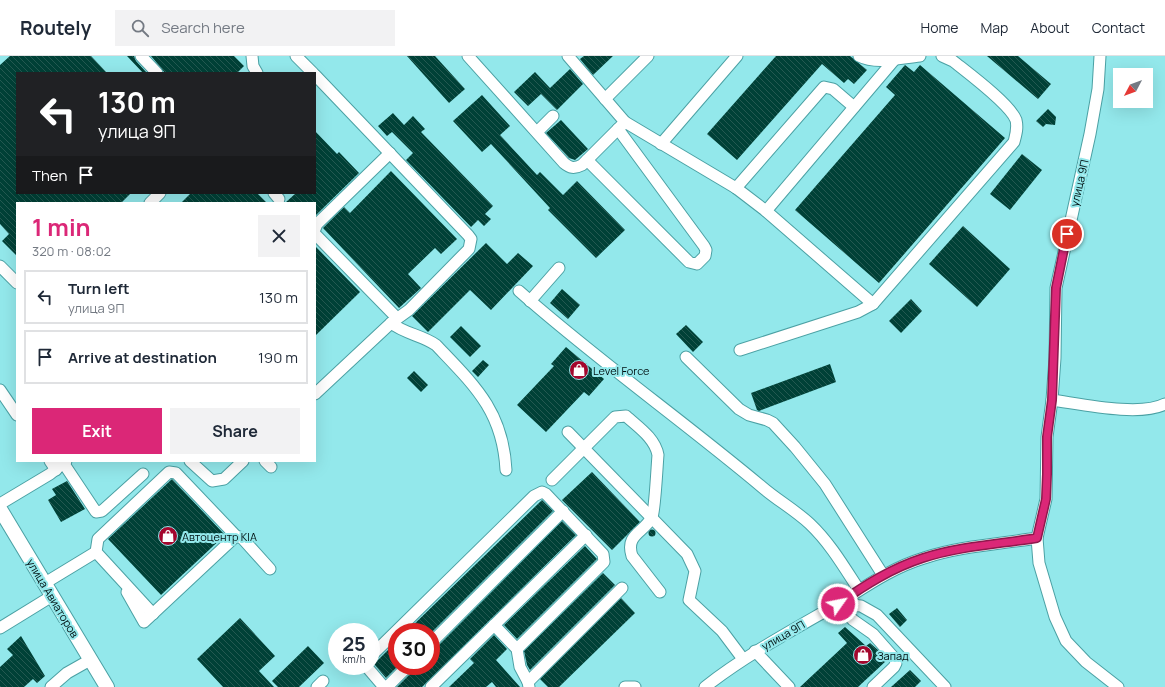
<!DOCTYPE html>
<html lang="en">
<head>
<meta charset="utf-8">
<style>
  :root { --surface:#fff; --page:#f2f2f3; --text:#1f2937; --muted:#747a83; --line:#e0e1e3; --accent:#db2777 }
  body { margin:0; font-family:Manrope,sans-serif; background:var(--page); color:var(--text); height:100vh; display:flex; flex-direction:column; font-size:15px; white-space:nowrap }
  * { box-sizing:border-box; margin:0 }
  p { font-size:13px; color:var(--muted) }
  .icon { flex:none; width:22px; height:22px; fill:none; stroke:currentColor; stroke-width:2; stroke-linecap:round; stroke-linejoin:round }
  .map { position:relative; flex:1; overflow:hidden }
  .sheet { position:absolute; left:16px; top:146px; width:300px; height:260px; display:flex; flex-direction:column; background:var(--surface); border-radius:0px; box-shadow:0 4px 16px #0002 }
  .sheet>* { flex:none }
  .guide { position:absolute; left:16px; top:16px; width:300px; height:122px; border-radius:0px; box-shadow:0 4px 16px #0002; background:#202124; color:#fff; overflow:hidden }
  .needle { width:26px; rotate:229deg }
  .fabs { position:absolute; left:1113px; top:12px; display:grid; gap:8px }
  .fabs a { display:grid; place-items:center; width:40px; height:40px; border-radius:0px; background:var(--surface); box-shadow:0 4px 16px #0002; font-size:20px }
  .speed { position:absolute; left:328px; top:567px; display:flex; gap:8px; font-size:20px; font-weight:700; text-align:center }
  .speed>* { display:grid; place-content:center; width:52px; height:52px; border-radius:50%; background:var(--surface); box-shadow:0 4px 16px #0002; line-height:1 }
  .speed small { font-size:10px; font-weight:400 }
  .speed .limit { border:6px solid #d22; background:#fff; color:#111 }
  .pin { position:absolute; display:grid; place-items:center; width:34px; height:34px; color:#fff; margin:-17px; border:2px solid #fff; border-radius:50%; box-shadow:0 1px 4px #0007 }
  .me { position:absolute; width:44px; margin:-22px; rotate:57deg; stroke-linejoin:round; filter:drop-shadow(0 0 3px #0008) }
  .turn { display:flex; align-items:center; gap:14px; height:84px; padding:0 16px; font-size:18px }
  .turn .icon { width:52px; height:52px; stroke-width:2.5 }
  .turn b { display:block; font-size:28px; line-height:34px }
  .then { display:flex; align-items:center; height:38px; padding:0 16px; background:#0003; gap:8px; font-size:15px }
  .round { display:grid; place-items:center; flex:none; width:42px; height:42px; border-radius:0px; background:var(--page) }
  .headline { display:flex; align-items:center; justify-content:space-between; height:68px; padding:0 16px }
  h1 { font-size:24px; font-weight:700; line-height:30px; color:var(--accent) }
  .cta { display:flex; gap:8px; margin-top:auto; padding:8px 16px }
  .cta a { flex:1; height:46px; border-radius:0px; background:var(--accent); color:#fff; font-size:16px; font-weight:700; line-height:46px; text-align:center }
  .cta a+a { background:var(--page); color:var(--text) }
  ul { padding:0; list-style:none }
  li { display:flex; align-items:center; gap:12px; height:54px; margin:0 8px 6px; padding:0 8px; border:2px solid var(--line); border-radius:0px }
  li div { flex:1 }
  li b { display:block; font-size:15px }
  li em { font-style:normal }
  header { display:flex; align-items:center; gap:24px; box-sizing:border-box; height:56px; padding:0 20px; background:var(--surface); border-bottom:1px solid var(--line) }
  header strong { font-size:19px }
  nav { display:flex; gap:22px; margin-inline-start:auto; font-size:14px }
  .search { width:280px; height:36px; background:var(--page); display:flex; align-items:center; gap:10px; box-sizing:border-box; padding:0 14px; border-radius:0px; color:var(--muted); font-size:15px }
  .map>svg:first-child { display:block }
</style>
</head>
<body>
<header>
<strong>Routely</strong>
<div class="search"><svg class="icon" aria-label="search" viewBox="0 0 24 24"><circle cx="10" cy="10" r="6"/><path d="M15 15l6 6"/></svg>Search here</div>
<nav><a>Home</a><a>Map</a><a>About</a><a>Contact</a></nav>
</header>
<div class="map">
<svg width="1165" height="631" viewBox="0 0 1165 631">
  <defs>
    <pattern id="building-back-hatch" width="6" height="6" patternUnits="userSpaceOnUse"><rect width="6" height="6" fill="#004137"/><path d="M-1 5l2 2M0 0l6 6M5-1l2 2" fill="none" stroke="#245951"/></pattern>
  </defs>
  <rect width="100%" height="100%" fill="#93e8eb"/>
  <g fill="url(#building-back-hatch)">
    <path d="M10,0H91L107,17H17V137H131L121,147H17V200L2,185L9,178L0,168V9Z"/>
    <path d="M127,0H134L136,5L147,17H143Z"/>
    <path d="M151,0H234L244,10L237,17H165Z"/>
    <path d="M407,0H435L465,33L449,47Z"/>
    <path d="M584,0H613L593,19L580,3Z"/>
    <path d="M776,0H850L867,14L854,28L848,23L844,27L822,8L737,104L707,78Z"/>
    <path d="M987,0H1018L1051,28L1038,43Z"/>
    <path d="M905,9L914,16L920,9L1005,82L879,227L795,154L895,39L886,31Z"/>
    <path d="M570,13L583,28L557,54L541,38L528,50L514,36L535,16L550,32Z"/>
    <path d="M482,39L510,70L500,79L537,119L540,116L563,139L577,125L625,174L596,202L548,154L550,152L491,88L482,96L453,65Z"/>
    <path d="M1048,53L1056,61L1055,69L1046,68L1043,71L1036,65Z"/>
    <path d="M393,57L404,69L413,60L425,73L421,76L493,150L485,158L491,163L484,170L478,164L471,171L406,104L413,97L392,76L387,80L378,70Z"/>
    <path d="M561,64L588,93L575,104L569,102L546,77Z"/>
    <path d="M315,75L337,98L339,96L359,117L315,160V147H285L296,137H315Z"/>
    <path d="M1022,98L1042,114L1010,154L990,138Z"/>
    <path d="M391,115L457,183L441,198L435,192L408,218L421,232L399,252L323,172L344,151L350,157Z"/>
    <path d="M191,137H257L267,147H181Z"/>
    <path d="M963,170L1010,213L977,251L929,208Z"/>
    <path d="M486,187L507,208L518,197L533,210L491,254L470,234L428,276L412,260Z"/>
    <path d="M315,190L360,236L315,280Z"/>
    <path d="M562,233L580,249L568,263L550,247Z"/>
    <path d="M911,243L922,255L901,277L889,265Z"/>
    <path d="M686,269L703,286L693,296L676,278Z"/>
    <path d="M461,270L481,290L470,301L450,281Z"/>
    <path d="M566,291L604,323L589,340L584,336L546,376L517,349L554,310L551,308Z"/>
    <path d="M483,304L489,309L478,321L472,315Z"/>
    <path d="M830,308L836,326L759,355L757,354L751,337Z"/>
    <path d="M414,315L428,329L421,336L407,322Z"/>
    <path d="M592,416L640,466L612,494L562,444Z"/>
    <path d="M172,423L225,479L161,539L108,483Z"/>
    <path d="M67,425L85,453L61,466L48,444L56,439L52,433Z"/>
    <path d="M542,444L553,455L431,577L406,576Z"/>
    <path d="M562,465L576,479L422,631H397L413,615L415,610H431V594L436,592Z"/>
    <circle cx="652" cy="477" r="3.5"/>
    <path d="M585,490L597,503L517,583L504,569Z"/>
    <path d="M603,517L615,529L530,614L527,609L524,595Z"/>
    <path d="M621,542L635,557L559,631H548L540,623Z"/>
    <path d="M897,552L907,564L900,571L889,558Z"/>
    <path d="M240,562L275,600L259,615L274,631H223L197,603Z"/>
    <path d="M845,571L866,590L870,587L878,594L886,605L858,631H800L847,587L838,577Z"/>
    <path d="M494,579L507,593L496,604L520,631H496L492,626L486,631H449L474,607L470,603Z"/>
    <path d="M21,580L45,620L37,627L33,623L24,631H0V611L13,599L7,593Z"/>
    <path d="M397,585L398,610L386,622L374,608Z"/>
    <path d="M308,590L324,607L299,631H278L272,625Z"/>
    <path d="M910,614L921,625L915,631H891Z"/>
  </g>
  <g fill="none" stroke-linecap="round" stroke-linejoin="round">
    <defs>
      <g id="minor">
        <path d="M141,0L157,17"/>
        <path d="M252,0L253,10L257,17"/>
        <path d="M296,0L313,17"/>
        <path d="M468,0L564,107C570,112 574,113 582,109L625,66L568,0"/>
        <path d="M859,0C877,9 900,2 920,0"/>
        <path d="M1100,0L1098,33L1090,78L1056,232L1055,302L1052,344L1047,381L1046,443L1037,482L1039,507L1055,561L1066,585L1086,606L1118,631"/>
        <path d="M315,19L468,179L471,183L469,193L409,254L391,267L315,338"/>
        <path d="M605,43L648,0"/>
        <path d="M625,66L736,132L766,155L873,248L1014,86C1016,78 1018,72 1016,64C1010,48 968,17 953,5L942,0"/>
        <path d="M537,76L553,60"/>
        <path d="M661,88L737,0"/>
        <path d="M587,104L689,206L697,208L705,200L706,194L704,190L618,73"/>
        <path d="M736,132L824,31L833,33L854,51"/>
        <path d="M274,137L279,143"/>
        <path d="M150,147L160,137"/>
        <path d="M766,155L895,3"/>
        <path d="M315,173L317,168L390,97"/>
        <path d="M315,178L397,262"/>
        <path d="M0,210L17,227"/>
        <path d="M519,235C597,304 682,364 762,431C777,444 795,454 810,468C830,487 844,511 859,534"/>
        <path d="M530,245L559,212"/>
        <path d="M391,267C405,278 422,279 436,289C474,329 503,355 506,414"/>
        <path d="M740,294L858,256L873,248"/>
        <path d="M686,301L739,353L749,359L767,364L773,367L795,391L825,428L883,519"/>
        <path d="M0,334L17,359"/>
        <path d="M1052,344C1081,348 1140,361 1165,348"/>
        <path d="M568,376L687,498L695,515L689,544L722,575L743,603"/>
        <path d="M50,405L56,414"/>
        <path d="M190,405L212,425L224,423L243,405"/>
        <path d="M265,405L271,411"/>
        <path d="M64,408L96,456L102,455L143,418"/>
        <path d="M552,424L615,361L626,360C638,371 655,382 658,399C657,410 655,454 652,461C644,477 625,478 632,500L660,536"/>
        <path d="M0,448L50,418L66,405"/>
        <path d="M45,527L96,496"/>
        <path d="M127,536L144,566L236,480"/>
        <path d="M838,548L861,550L877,559L945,631"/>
        <path d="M838,548L853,564L873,578L895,603L896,607L894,611L873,631"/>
        <path d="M153,558L96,496L98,483L169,416L176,417L236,480L242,482L270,513"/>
        <path d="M494,569L517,593L520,611L528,626"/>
        <path d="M0,572L52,540"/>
        <path d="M431,587L563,455"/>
        <path d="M755,595L789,631"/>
        <path d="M371,600L534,440L542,436L546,438L603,498L604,506L517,593"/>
        <path d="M366,610L384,631"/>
        <path d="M51,631L67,617L90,604"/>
        <path d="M317,631L323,625"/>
        <path d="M387,631L408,610"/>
        <path d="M431,631L586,479"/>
        <path d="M529,631L528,626L622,532"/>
        <path d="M625,631H635"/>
        <path d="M705,631C746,599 791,575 836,549C865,531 891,512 924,502C960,490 1000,488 1037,482"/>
      </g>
      <path id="major" d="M0,453L107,631"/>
    </defs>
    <use href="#minor" stroke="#4ba1a4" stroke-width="13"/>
    <use href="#major" stroke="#4ba1a4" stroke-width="16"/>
    <use href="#minor" stroke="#fff" stroke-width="11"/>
    <use href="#major" stroke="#fff" stroke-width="14"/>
  </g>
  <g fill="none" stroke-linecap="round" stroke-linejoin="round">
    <defs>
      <path id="route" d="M838,548C865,529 892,512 923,502C960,490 1000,488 1037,482L1046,443L1047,418V381L1052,344L1056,232L1067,178"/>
    </defs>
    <use href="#route" stroke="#8e194d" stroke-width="10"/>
    <use href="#route" stroke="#db2777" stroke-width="7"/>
  </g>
  <defs>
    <symbol id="shop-disc" viewBox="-11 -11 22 22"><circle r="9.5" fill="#a4072d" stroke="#93e8eb"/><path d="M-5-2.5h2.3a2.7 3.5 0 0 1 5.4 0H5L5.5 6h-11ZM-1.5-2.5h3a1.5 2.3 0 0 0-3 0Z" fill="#fff"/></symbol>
  </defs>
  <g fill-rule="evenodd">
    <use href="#shop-disc" x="568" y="303" width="22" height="22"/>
    <use href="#shop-disc" x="157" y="469" width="22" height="22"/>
    <use href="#shop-disc" x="852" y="588" width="22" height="22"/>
  </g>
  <g text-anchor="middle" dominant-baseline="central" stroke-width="4" stroke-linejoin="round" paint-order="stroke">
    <g font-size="11" fill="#001011" stroke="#93e8eb">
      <text transform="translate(1079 127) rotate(-77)">улица 9П</text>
      <text transform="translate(53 542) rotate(59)">улица Авиаторов</text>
      <text transform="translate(783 579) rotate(-30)">улица 9П</text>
    </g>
    <g font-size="11" fill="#001011" stroke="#93e8eb" text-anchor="start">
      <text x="593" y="314">Level Force</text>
      <text x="182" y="480">Автоцентр KIA</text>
      <text x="877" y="599">Запад</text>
    </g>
  </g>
</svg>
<div class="fabs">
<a><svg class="needle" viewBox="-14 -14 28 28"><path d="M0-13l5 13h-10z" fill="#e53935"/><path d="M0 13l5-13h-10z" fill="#747a83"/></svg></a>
</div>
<div class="speed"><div>25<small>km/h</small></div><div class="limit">30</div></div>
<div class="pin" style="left:1067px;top:178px;background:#d93025"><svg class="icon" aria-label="arrive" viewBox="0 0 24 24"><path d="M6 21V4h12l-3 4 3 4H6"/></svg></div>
<svg class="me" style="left:838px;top:548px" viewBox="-20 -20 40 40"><circle r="17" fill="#db2777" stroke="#fff" stroke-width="3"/><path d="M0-11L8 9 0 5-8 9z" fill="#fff"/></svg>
<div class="guide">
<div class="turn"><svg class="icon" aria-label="left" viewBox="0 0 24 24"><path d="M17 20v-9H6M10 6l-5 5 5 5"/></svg><div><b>130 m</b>улица 9П</div></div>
<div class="then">Then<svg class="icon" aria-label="arrive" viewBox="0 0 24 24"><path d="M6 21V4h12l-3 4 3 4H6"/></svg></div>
</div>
<section class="sheet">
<div class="headline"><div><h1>1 min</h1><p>320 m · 08:02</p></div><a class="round"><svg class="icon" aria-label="close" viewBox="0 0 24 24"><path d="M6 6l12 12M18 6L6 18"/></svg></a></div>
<ul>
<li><svg class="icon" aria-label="left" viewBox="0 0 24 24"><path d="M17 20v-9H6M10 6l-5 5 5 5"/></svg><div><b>Turn left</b><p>улица 9П</p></div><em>130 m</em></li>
<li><svg class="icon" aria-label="arrive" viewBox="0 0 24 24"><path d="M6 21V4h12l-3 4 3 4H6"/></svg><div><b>Arrive at destination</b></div><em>190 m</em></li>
</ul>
<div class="cta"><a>Exit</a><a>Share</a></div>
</section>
</div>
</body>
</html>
